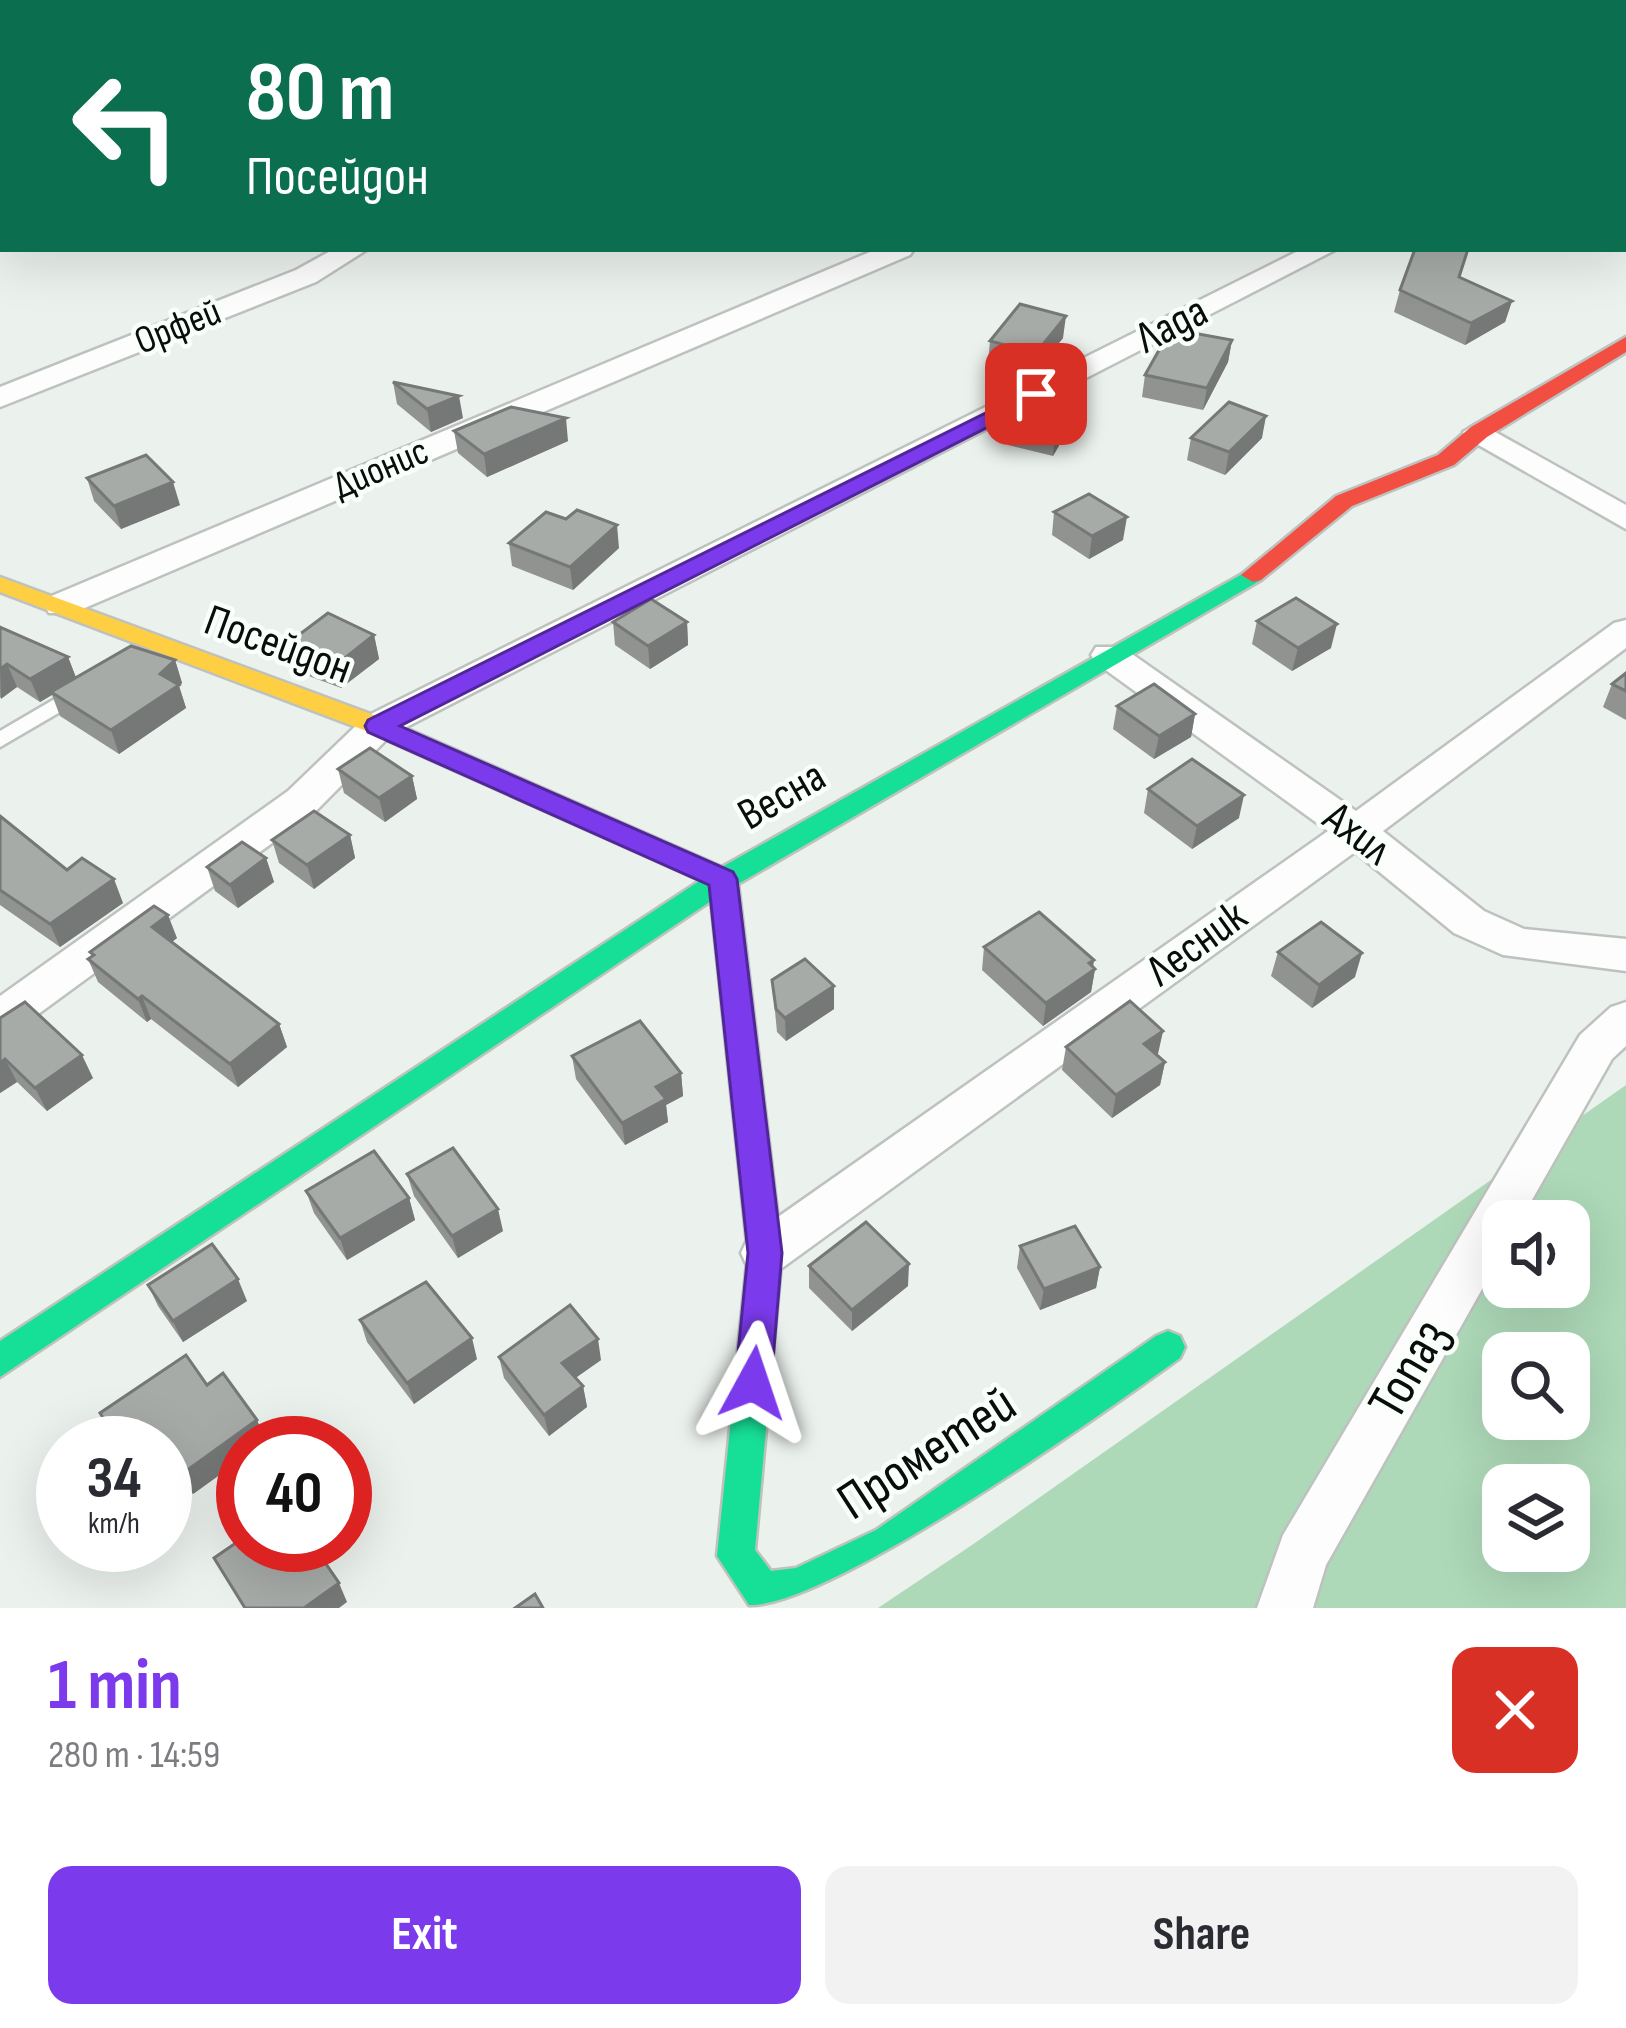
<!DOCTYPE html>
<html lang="en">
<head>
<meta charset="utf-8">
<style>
  :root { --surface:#fff; --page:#f2f2f3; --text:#2b2b33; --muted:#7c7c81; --accent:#7c3aed }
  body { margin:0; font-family:"Sofia Sans Condensed",sans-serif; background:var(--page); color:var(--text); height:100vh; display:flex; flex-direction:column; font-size:45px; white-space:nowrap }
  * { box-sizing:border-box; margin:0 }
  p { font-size:39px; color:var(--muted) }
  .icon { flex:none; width:66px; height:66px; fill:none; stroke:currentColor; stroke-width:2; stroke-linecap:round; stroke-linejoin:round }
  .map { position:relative; height:1608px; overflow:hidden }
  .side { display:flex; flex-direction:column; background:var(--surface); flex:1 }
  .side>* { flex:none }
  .guide { position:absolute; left:0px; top:0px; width:1626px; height:252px; box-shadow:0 12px 48px #0002; background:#0b6e4f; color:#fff; overflow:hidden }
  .tools { position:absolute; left:1482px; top:1200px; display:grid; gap:24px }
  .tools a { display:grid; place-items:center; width:108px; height:108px; border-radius:24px; background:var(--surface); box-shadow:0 12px 48px #0002; font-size:60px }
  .speed { position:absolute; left:36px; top:1416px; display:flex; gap:24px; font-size:60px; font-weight:700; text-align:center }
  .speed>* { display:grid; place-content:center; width:156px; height:156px; border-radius:50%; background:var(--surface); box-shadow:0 12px 48px #0002; line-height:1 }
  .speed small { font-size:30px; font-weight:400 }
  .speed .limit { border:18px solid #d22; background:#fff; color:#111 }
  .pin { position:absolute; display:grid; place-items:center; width:102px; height:102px; color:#fff; margin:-51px; border-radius:24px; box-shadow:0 6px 18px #0006 }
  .me { position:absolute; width:132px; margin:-66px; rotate:5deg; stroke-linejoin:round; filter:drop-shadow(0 0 9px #0008) }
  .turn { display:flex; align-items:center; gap:42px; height:252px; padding:0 48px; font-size:54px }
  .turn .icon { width:156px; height:156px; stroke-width:2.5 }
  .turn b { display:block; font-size:84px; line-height:102px }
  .round { display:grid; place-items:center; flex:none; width:126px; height:126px; border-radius:24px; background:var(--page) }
  .summary { display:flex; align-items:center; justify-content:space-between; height:204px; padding:0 48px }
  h1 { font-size:72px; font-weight:700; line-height:90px; color:var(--accent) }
  .cta { display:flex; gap:24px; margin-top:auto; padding:24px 48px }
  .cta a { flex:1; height:138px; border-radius:24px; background:var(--accent); color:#fff; font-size:48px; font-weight:700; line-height:138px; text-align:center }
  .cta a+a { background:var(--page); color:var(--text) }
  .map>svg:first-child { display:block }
</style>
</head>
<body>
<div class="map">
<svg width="1626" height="1608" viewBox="0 0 1626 1608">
  <rect width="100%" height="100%" fill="#ebf1ec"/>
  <g fill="#add9b8" fill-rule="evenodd">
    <path d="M1111,0H1626V60L1623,3H1102Z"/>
    <path d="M1626,1085V1608H878L972,1545ZM1503,1221H1569V1287H1503ZM1503,1353H1569V1419H1503ZM1503,1485H1569V1551H1503Z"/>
  </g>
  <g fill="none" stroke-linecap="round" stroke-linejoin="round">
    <defs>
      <path id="lane" d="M77,686L87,693L84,698L0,747V731Z"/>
      <g id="street">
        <path d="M131,0H156L158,3H133Z"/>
        <path d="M167,0H194L165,3Z"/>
        <path d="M957,0H982L955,3Z"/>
        <path d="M334,249H368L316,282L0,407V387L296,270Z"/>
        <path d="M877,249H914L910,255L73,613H49L44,605L49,597Z"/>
        <path d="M1302,249H1337L391,735L316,811L15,1031L0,1036V996L288,791L365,717Z"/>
        <path d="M1479,423L1626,505V529L1468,439L1463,432Z"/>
        <path d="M1626,620V648L1383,831L1484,911L1524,929L1626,939V971L1503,955L1454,933L1355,852L782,1268L765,1274L748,1268L741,1253L748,1238L1328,831L1096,663L1091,655L1096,647H1122L1356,811L1614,623Z"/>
        <path d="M1626,1002V1046L1612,1059L1520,1221H1503V1252L1326,1565L1313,1608H1257L1283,1535L1580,1035L1611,1007Z"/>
      </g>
      <path id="fast" d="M1253,568L1261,570L1265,575L1261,580L738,884L782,1253L755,1550L771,1571L796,1568L876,1530L1156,1336L1168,1331L1180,1336L1185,1347L1180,1358C1108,1410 828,1608 749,1605L717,1556L748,1253L711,901L0,1377V1341L713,872Z"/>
      <path id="slow" d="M0,577L387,720L733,872L737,879L733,886H713L369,732L0,592Z"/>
      <path id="jam" d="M1626,337V352L1487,437L1454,465L1352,506L1261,580L1253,582L1241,575L1336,496L1438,455L1471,427Z"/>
    </defs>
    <use href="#lane" stroke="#bec2be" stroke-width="5"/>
    <use href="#street" stroke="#bec2be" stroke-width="5"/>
    <use href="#fast" stroke="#bec2be" stroke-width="5"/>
    <use href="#slow" stroke="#bec2be" stroke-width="5"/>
    <use href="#jam" stroke="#bec2be" stroke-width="5"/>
    <use href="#lane" fill="#fcfdfc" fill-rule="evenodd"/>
    <use href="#street" fill="#fcfdfc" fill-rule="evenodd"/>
    <use href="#fast" fill="#16e098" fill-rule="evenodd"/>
    <use href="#slow" fill="#ffcf43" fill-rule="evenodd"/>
    <use href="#jam" fill="#f24e42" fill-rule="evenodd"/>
  </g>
  <g fill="#909390">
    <path d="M730,0H875L872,3H740Z"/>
    <path d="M1400,290L1512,301L1505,322L1465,345L1394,312Z"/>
    <path d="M1063,338L1033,375L988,363L990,341Z"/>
    <path d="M1232,340L1228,362L1203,410L1142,397L1145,375Z"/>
    <path d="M393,382L463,418L431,432L397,404Z"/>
    <path d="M1010,423H1072L1053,456L1008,445Z"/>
    <path d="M454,431L568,441L487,477L458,453Z"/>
    <path d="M1191,438H1262L1225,475L1187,460Z"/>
    <path d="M87,478L180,505L121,529L94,501Z"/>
    <path d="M1054,512L1123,540L1089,559L1052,535Z"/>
    <path d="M566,519L619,548L573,590L512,566L509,543Z"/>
    <path d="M1257,621L1331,648L1292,671L1252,644Z"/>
    <path d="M613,622H687L688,645L650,669L615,645Z"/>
    <path d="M0,627L68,657L76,678L175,660L182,683L179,686L186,708L119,754L60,716L52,695L40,702L17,687L0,698Z"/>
    <path d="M374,635L379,659L341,688L290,669L284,646Z"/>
    <path d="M1626,673V720L1603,707L1612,684Z"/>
    <path d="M1117,706L1195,714L1191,737L1154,759L1113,729Z"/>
    <path d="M338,769L412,776L417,799L385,822L344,793Z"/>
    <path d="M1148,789L1239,818L1192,849L1144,813Z"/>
    <path d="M0,816L67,870L123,903L60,947L0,905Z"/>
    <path d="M350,835L355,858L314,889L279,863L272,840Z"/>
    <path d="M266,858L274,882L238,908L215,891L207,867Z"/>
    <path d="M177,938L172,942L279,1024L287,1047L238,1087L151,1019L147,1022L98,982L88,959L92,956L90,952Z"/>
    <path d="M984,947L1094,960L1093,967L1095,969L1091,992L1043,1026L982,970Z"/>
    <path d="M1278,952L1355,977L1312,1008L1271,976Z"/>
    <path d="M772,980L834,986V1009L786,1041L777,1032Z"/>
    <path d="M0,1018L93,1078L47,1111L17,1082L0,1093Z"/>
    <path d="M1163,1031L1157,1055L1165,1062L1160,1085L1112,1118L1062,1070L1066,1047Z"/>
    <path d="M572,1056L681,1073L683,1096L666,1105L668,1122L625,1145L576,1079Z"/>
    <path d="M407,1174L503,1231L458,1258L414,1196Z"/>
    <path d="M306,1191L409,1198L415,1220L347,1260L314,1213Z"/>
    <path d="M1020,1246L1100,1267L1096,1288L1040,1310L1017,1268Z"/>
    <path d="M809,1266L908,1286L852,1331L809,1288Z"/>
    <path d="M148,1285L247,1301L183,1342L158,1306Z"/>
    <path d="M360,1320L477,1359L414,1404L367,1342Z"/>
    <path d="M499,1357L601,1360L575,1378L583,1386L587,1407L549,1436L504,1378Z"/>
    <path d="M207,1385L266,1441L263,1443H243V1458L193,1494L174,1467L165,1473V1443H117L100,1413Z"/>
  </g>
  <g fill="#757876">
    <path d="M557,0H600L593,3H550Z"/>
    <path d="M851,0H875L872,3H847Z"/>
    <path d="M1512,301L1505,322L1465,345L1471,323Z"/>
    <path d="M1066,316L1063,338L1033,375L1036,353Z"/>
    <path d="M1232,340L1228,362L1203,410L1207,388Z"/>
    <path d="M459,396L463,418L431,432L427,409Z"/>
    <path d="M1074,400L1072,423L1053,456L1055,433Z"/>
    <path d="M1266,416L1262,438L1225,475L1229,452Z"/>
    <path d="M566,418L568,441L487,477L484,454Z"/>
    <path d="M173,482L180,505L121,529L114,506Z"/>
    <path d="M1127,517L1123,540L1089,559L1092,536Z"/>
    <path d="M617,525L619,548L573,590L570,567Z"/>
    <path d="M687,622L688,645L650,669L648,646Z"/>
    <path d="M1337,624L1331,648L1292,671L1298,648Z"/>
    <path d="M374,635L379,659L341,688L336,665Z"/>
    <path d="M68,657L77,680L40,702L30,679Z"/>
    <path d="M175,660L182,683L179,686L186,708L119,754L111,730Z"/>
    <path d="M7,664L17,687L1,699L0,669Z"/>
    <path d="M1195,714L1191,737L1154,759L1159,736Z"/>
    <path d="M412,776L417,799L385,822L379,798Z"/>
    <path d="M1244,795L1239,818L1192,849L1197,826Z"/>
    <path d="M350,835L355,858L314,889L307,865Z"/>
    <path d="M266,858L274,882L238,908L230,885Z"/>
    <path d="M114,879L123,903L60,947L50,924Z"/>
    <path d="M168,915L177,938L161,950L152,927Z"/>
    <path d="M1362,953L1355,977L1312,1008L1319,985Z"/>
    <path d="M1094,960L1092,971L1095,969L1091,992L1043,1026L1046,1003Z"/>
    <path d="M834,986V1009L786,1041L785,1018Z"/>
    <path d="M142,996L151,1019L147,1022L138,999Z"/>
    <path d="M279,1024L287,1047L238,1087L230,1064Z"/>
    <path d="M1163,1031L1158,1054L1140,1067L1144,1044Z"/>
    <path d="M82,1055L93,1078L47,1111L35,1088Z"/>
    <path d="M5,1059L17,1082L0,1093V1063Z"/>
    <path d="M1165,1062L1160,1085L1112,1118L1116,1095Z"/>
    <path d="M681,1073L683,1096L666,1105L668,1122L625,1145L622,1123L656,1087Z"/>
    <path d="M409,1198L415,1220L347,1260L340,1238Z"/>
    <path d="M498,1209L503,1231L458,1258L452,1236Z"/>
    <path d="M909,1264L908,1286L852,1331V1310Z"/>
    <path d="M1100,1267L1096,1288L1040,1310L1044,1289Z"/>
    <path d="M238,1279L247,1301L183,1342L173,1321Z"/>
    <path d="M472,1338L477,1359L414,1404L407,1383Z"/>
    <path d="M598,1339L601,1360L567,1384L562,1363Z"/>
    <path d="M583,1386L587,1407L549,1436L544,1415Z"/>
    <path d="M257,1420L266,1441L263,1443H243V1458L193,1494L182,1474Z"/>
    <path d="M165,1450L174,1467L165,1473Z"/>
    <path d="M339,1583L347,1602L339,1608H304Z"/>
  </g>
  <g fill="#a7aba8" stroke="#757876" stroke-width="3">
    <path d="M312,0H557L550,3H320Z"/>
    <path d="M782,0H851L847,3H778Z"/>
    <path d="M1415,249H1468L1459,277L1512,301L1471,323L1400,290Z"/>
    <path d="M1020,304L1066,316L1036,353L990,341Z"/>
    <path d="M1171,329L1232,340L1207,388L1145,375Z"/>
    <path d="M393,382L459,396L427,409Z"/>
    <path d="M1030,391L1074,400L1055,433L1010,423Z"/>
    <path d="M1229,402L1266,416L1229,452L1191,438Z"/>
    <path d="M511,407L566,418L484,454L454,431Z"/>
    <path d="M146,455L173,482L114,506L87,478Z"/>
    <path d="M1089,494L1127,517L1092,536L1054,512Z"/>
    <path d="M577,510L617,525L570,567L509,543L546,512L566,519Z"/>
    <path d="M1296,598L1337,624L1298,648L1257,621Z"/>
    <path d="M651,599L687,622L648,646L613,622Z"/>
    <path d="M328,613L374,635L336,665L284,646Z"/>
    <path d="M0,627L68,657L30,679L7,664L0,669Z"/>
    <path d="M131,646L175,660L160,674L179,685L111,730L51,692Z"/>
    <path d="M1626,673V691L1612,684Z"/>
    <path d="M1154,684L1195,714L1159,736L1117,706Z"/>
    <path d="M370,748L412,776L379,798L338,769Z"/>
    <path d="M1192,759L1244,795L1197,826L1148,789Z"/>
    <path d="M314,811L350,835L307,865L272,840Z"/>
    <path d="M0,816L67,870L82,858L114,879L50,924L0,890Z"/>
    <path d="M242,842L266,858L230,885L207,867Z"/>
    <path d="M154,906L168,915L152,927L279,1024L230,1064L142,996L138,999L88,959L94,955L90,952Z"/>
    <path d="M1039,912L1094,960L1089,963L1095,969L1046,1003L984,947Z"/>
    <path d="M1321,922L1362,953L1319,985L1278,952Z"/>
    <path d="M805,959L834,986L785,1018L776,1009L772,980Z"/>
    <path d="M1130,1001L1163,1031L1144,1044L1165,1062L1116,1095L1066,1047Z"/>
    <path d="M25,1002L82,1055L35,1088L5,1059L0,1063V1018Z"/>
    <path d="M640,1021L681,1073L656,1087L666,1099L622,1123L572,1056Z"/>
    <path d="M453,1148L498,1209L452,1236L407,1174Z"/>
    <path d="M374,1151L409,1198L340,1238L306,1191Z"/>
    <path d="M866,1222L909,1264L852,1310L809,1266Z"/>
    <path d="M1075,1226L1100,1267L1044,1289L1020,1246Z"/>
    <path d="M212,1244L238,1279L173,1321L148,1285Z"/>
    <path d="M426,1282L472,1338L407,1383L360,1320Z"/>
    <path d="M570,1305L598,1339L562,1363L583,1386L544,1415L499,1357Z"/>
    <path d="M186,1355L207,1385L223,1373L257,1420L182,1474L165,1449V1443H119L100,1413Z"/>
    <path d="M243,1538V1545H313L339,1583L304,1608H245L214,1558Z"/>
    <path d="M535,1594L543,1608H515Z"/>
  </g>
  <path fill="#7c3aed" stroke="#51269a" stroke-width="3" d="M1036,388L1046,394L1043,399L400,726L733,872L737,879L782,1253L771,1383L766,1394L753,1399L740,1394L735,1383L748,1253L709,885L368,732L365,726L368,720Z"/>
  <g text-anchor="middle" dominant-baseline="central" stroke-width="9" stroke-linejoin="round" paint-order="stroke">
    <g font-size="39" fill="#0a0d0a" stroke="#f9fffa">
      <text transform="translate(178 327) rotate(-22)">Орфей</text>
      <text transform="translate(381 469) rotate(-23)">Дионис</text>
    </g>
    <g font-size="45" fill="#0a0d0a" stroke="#f9fffa">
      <text transform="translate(1172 325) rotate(-27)">Лада</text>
      <text transform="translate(278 645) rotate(20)">Посейдон</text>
      <text transform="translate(782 796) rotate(-30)">Весна</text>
      <text transform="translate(1357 834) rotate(37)">Ахил</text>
      <text transform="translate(1197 944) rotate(-36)">Лесник</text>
    </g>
    <g font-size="54" fill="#0a0d0a" stroke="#f9fffa">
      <text transform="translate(1409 1369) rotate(-60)">Топаз</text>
      <text transform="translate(927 1453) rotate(-33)">Прометей</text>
    </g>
  </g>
</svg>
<div class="tools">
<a><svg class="icon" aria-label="sound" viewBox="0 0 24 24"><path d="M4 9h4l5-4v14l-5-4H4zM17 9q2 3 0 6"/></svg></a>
<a><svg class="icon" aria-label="search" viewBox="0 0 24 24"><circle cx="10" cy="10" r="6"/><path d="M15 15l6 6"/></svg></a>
<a><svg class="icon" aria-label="layers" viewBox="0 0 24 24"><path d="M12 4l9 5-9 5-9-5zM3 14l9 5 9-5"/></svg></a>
</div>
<div class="speed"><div>34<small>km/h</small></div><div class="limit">40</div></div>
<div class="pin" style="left:1036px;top:394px;background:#d93025"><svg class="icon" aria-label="arrive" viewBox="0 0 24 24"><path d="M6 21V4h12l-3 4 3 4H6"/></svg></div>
<svg class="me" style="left:753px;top:1383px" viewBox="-20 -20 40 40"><path d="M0-17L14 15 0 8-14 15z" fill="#7c3aed" stroke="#fff" stroke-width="4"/></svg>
<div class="guide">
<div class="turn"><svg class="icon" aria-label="left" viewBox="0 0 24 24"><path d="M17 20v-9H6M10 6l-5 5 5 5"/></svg><div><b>80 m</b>Посейдон</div></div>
</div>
</div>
<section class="side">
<div class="summary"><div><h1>1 min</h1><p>280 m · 14:59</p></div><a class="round" style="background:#d93025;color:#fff"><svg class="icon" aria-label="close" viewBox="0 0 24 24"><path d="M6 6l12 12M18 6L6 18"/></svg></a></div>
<div class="cta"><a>Exit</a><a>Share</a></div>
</section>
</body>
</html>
